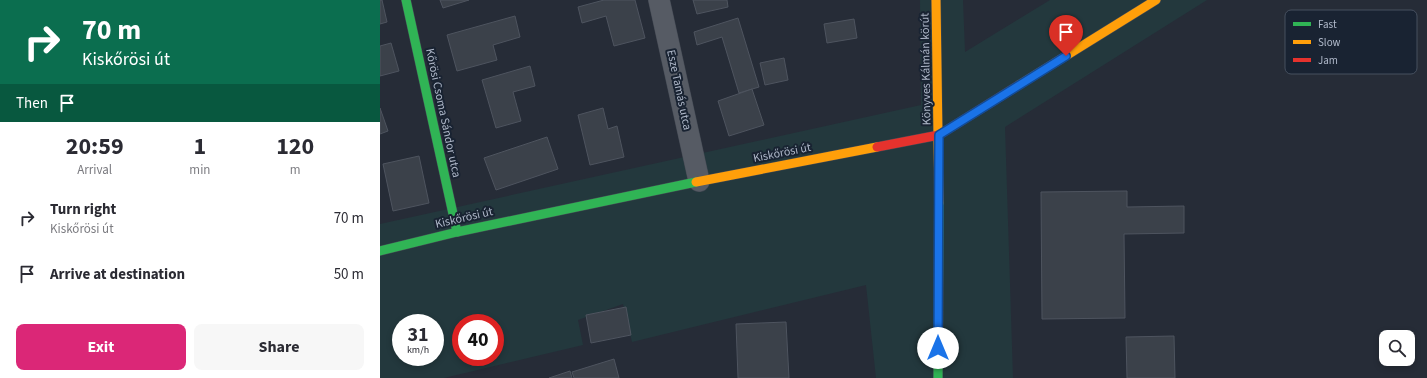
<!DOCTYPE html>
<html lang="en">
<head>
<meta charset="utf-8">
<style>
  :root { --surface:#fff; --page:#f7f7f7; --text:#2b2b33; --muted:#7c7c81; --accent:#db2777 }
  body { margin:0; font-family:"Source Sans 3",sans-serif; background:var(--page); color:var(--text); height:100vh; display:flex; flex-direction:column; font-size:15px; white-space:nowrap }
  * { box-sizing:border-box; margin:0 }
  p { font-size:13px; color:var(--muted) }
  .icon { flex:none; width:22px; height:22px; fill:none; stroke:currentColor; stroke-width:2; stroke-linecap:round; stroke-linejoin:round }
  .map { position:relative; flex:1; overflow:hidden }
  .drawer { display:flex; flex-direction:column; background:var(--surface); width:380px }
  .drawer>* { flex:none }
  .banner { background:#0b6e4f; color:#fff; overflow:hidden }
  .tools { position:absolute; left:999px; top:330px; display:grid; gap:8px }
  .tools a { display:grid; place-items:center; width:36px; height:36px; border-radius:8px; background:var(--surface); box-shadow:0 2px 6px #0003; font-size:20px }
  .speed { position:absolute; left:12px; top:314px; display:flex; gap:8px; font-size:20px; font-weight:700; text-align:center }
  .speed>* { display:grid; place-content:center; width:52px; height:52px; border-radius:50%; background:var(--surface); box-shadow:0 2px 6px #0003; line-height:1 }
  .speed small { font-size:10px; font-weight:400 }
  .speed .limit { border:6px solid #d22; background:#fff; color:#111 }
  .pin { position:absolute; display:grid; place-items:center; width:34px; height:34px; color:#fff; margin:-41px -17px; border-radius:50% 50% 50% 0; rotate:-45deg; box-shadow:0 0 4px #0007 }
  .pin .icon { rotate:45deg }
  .me { position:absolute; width:44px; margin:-22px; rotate:0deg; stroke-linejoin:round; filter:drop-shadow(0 0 3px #0008) }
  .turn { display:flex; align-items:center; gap:14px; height:84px; padding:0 16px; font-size:18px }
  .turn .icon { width:52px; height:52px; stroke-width:2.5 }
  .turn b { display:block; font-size:28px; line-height:34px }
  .then { display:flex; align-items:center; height:38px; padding:0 16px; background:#0003; gap:8px; font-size:15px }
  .eta { display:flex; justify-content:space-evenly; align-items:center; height:68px; text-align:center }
  .eta b { font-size:24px; font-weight:700; line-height:28px }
  .cta { display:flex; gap:8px; margin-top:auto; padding:8px 16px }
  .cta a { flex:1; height:46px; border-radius:8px; background:var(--accent); color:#fff; font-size:16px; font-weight:700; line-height:46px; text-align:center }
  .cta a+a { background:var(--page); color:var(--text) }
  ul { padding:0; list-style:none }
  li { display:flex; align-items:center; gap:12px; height:56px; padding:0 16px }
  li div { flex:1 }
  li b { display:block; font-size:15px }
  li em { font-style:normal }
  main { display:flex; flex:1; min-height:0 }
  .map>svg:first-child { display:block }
</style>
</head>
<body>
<main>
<section class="drawer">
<div class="banner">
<div class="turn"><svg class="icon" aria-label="right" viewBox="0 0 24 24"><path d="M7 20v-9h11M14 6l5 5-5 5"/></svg><div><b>70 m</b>Kiskőrösi út</div></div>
<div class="then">Then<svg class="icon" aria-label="arrive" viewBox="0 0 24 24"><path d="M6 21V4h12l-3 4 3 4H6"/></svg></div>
</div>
<div class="eta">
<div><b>20:59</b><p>Arrival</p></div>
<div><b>1</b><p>min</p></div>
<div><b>120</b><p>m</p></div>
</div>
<ul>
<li><svg class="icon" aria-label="right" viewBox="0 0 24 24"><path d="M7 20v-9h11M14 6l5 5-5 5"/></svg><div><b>Turn right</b><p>Kiskőrösi út</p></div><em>70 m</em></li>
<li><svg class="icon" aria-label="arrive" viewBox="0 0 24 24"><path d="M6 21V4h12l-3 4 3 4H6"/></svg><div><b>Arrive at destination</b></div><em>50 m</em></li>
</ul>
<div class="cta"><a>Exit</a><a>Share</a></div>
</section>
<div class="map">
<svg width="1047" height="378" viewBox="0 0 1047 378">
  <rect width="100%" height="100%" fill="#262c37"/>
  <path fill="#23383d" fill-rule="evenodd" d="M540,0H583L585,52L670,0H827L625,127L633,378H496L486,285L252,342L243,304L198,320L203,345L64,378H0V224L541,105ZM21,323H55V357H21ZM81,323H115V357H81Z"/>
  <g fill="#3b414a" stroke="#4e545f">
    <path d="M0,0H2L7,22L0,24Z"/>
    <path d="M60,0H89L63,8Z"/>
    <path d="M224,0H255L265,38L234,46L226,16L202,23L198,7Z"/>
    <path d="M313,0H347L348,7L317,14Z"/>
    <path d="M135,16L140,37L113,45L117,60L77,71L67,35Z"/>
    <path d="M358,18L379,87L359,93L342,37L317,45L314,32Z"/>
    <path d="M474,19L477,38L447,43L444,24Z"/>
    <path d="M11,43L19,71L0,76V46Z"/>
    <path d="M404,58L408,80L385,85L380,63Z"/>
    <path d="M150,66L155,86L133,92L141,121L116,128L102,80Z"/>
    <path d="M372,89L384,125L349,136L338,101Z"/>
    <path d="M0,108L8,131L0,134Z"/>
    <path d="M223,108L228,129L237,126L244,157L210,165L198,115Z"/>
    <path d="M167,137L178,169L116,190L104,158Z"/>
    <path d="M39,156L49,203L13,211L3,164Z"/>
    <path d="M747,191V207L804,206V233L744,234L745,318L662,319L661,192Z"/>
    <path d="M246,307L251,335L211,343L206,315Z"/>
    <path d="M406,322L409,378H358L356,324Z"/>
    <path d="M794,336L795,378H747L746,337Z"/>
    <path d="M234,359L239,378H194L192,372Z"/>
    <path d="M190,371L192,378H169Z"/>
  </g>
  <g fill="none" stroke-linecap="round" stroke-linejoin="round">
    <defs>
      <path id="street" d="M279,0L319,181"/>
      <g id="fast">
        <path d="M26,0L77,232"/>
        <path d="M0,251L77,232L316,182"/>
        <path d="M558,378L559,203"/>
      </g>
      <g id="slow">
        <path d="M556,0L559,203"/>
        <path d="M639,85L776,0"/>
        <path d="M316,182L497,147"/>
      </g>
      <path id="jam" d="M497,147L559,135L639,85"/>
    </defs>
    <use href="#street" stroke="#434953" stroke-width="22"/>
    <use href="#fast" stroke="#434953" stroke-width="10"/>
    <use href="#slow" stroke="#434953" stroke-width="10"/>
    <use href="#jam" stroke="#434953" stroke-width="10"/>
    <use href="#street" stroke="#565b64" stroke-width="21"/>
    <use href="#fast" stroke="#30b455" stroke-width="9"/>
    <use href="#slow" stroke="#ff9f0a" stroke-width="9"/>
    <use href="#jam" stroke="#e5322d" stroke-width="9"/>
  </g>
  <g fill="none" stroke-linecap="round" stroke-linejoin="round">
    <defs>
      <path id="route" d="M558,348L559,135L686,56"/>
    </defs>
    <use href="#route" stroke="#114b97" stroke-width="10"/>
    <use href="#route" stroke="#1a73e8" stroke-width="7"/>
  </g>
  <g text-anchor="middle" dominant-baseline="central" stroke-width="4" stroke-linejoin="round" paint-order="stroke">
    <g font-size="12" fill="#afb8c9" stroke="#192332">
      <text transform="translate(546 69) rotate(-91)">Könyves Kálmán körút</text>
      <text transform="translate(299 90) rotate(78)">Esze Tamás utca</text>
      <text transform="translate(63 113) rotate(78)">Kőrösi Csoma Sándor utca</text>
      <text transform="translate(402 153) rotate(-11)">Kiskőrösi út</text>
      <text transform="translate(84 218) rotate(-13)">Kiskőrösi út</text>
    </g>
  </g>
  <rect x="905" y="10" width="132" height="64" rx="6" fill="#192332" stroke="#46505f" stroke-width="1"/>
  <rect x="913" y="22" width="18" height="4" fill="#30b455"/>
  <rect x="913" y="40" width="18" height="4" fill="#ff9f0a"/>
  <rect x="913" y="58" width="18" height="4" fill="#e5322d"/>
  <g font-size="11" fill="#afb8c9">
    <text x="938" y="28">Fast</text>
    <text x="938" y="46">Slow</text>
    <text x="938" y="64">Jam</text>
  </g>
</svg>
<div class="tools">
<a><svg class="icon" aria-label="search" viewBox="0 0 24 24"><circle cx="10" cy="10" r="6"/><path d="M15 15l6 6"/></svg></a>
</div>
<div class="speed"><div>31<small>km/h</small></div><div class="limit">40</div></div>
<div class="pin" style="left:686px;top:56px;background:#d93025"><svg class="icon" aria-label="arrive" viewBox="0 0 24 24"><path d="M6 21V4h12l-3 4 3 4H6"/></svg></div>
<svg class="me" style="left:558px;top:348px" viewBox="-20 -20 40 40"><circle r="19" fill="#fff"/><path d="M0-13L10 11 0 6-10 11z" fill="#1a73e8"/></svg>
</div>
</main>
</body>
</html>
